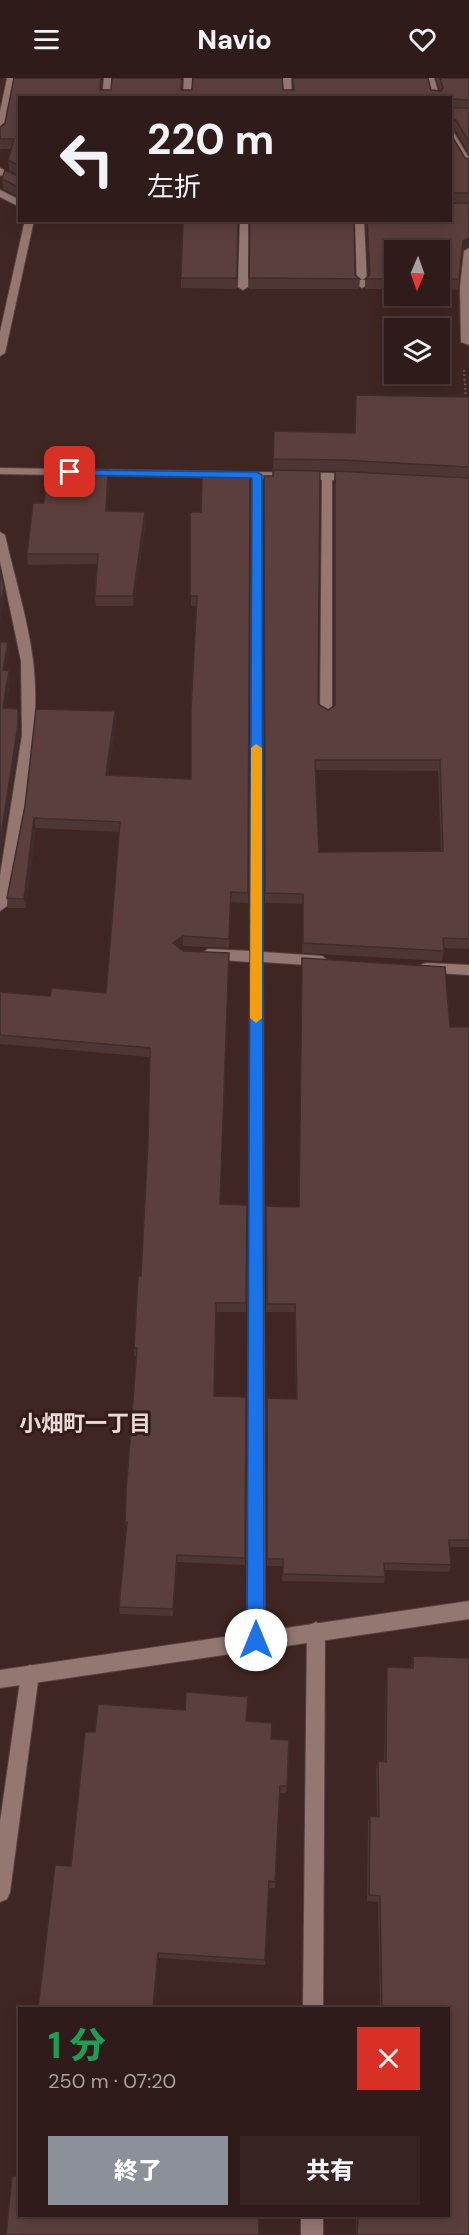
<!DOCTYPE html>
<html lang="ja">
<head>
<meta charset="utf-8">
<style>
  :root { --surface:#2f1c1a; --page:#372523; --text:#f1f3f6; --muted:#a7a1a2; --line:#4a3a39; --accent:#8c9099 }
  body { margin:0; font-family:"DM Sans","Noto Sans JP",sans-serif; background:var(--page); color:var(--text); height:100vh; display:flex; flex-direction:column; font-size:22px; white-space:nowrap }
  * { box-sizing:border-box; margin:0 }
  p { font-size:20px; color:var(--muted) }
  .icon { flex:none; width:33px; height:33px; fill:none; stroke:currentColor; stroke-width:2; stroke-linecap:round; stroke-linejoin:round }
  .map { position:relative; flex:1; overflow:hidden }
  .side { position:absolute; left:18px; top:1929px; width:432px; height:210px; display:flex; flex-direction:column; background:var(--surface); border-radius:0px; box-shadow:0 3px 15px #0003,0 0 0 2px var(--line) }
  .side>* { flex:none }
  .guide { position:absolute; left:18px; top:18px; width:434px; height:126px; border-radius:0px; box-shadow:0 3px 15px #0003,0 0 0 2px var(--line); background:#2f1c1a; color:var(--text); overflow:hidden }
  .needle { width:39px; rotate:182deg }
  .controls { position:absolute; left:384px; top:162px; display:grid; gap:12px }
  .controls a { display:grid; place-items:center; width:66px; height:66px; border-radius:0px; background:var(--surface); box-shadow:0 3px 15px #0003,0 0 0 2px var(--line); font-size:30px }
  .pin { position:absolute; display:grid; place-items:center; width:51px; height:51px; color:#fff; margin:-26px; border-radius:12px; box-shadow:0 3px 9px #0006 }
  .me { position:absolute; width:66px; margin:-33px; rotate:0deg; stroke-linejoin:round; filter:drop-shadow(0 0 4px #0008) }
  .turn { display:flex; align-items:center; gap:21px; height:126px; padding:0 30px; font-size:27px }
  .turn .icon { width:78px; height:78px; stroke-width:2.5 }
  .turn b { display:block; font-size:42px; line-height:51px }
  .round { display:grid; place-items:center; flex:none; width:63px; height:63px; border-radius:0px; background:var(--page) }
  .summary { display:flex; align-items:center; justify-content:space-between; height:102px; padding:0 30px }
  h1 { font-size:36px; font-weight:800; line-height:45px; color:#1e9e55 }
  .primary-button { display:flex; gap:12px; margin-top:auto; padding:12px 30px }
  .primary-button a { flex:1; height:69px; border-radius:0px; background:var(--accent); color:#fff; font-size:24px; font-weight:800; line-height:69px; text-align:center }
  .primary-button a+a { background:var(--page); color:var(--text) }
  header { display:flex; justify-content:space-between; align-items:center; height:78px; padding:0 30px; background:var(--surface); font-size:27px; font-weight:800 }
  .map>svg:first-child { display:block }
</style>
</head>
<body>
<header><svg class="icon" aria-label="menu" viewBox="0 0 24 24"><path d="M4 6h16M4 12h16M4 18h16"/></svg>Navio<svg class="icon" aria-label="heart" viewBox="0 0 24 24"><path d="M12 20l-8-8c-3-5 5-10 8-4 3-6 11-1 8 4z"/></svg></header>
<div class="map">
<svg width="469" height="2157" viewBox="0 0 469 2157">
  <rect width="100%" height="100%" fill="#3f2622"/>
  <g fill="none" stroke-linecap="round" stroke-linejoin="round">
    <defs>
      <g id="service">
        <path d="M7,0H15L4,54L0,57V34Z"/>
        <path d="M104,0H112L110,20H102Z"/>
        <path d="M0,90L20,100V106L0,97Z"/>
        <path d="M25,142H34L5,275L0,278V254Z"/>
        <path d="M240,142H248V209L243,212L238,209Z"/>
        <path d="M355,142H364L367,207L362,210L357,207Z"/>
        <path d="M469,170V267L461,264L460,209L464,173Z"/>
      </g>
      <g id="minor">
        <path d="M184,0H192L191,20H183Z"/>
        <path d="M283,0H291L292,20H284Z"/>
        <path d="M426,0H434L440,20H432Z"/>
        <path d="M450,52L453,53L469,80V90L466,89L450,62Z"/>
        <path d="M0,112L20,122V129L0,119Z"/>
        <path d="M0,390L327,395L355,396L360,399L355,402H332V637L326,641L320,637L322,402L262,401L263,874L322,878L329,883L322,888L263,884L265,1562L262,1568L256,1571L250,1568L247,1562L250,884L208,881L201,876L208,871L250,873L252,400L0,396Z"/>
        <path d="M0,454L5,457C14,498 28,541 33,583C42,655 22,756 7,828L0,833V798L22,657L21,583L0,483Z"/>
        <path d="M427,885L469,887V897L422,894L420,890L422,886Z"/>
        <path d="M316,1544L322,1547L325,1553L323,1930H303L307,1553L310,1547Z"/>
        <path d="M30,1587L36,1590L39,1596L10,1814L7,1821L0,1824V1744L21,1596L24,1590Z"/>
        <rect x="301" y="2138" width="22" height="19"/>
      </g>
      <path id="tertiary" d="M469,1523V1541L0,1610V1592Z"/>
    </defs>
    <use href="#service" stroke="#584341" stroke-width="2"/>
    <use href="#minor" stroke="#584341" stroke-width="2"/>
    <use href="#tertiary" stroke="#584341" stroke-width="2"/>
    <path stroke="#7a6360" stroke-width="2" stroke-dasharray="1.5 3" stroke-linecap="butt" d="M464,292L466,323"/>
    <use href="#service" fill="#957772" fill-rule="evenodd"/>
    <use href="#minor" fill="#957772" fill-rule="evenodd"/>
    <use href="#tertiary" fill="#957772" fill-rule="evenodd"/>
  </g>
  <g fill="#4e3634" fill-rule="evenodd">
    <path d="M14,0H102L101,12H111L112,0H182V12H293V0H428L431,12L440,13L436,0H469V76L455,52L450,51V20H20V119L3,111L2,101L19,97L9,92L8,82L11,71H0V49L5,45Z"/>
    <path d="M450,55L465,80L469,81V169L462,173L458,212L440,211V172H394V211H365V201L369,198L366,142H450Z"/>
    <path d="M238,142L237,211L181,210V200Z"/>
    <path d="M250,142L355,197L360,201L359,211H249Z"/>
    <path d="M469,319V871L444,870L442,883L302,875L303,826L265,825L264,398L318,626L328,632L334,627V403L335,393H340L273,392L274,353L355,355ZM316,692L438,693L441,773L319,774Z"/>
    <path d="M250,399L248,825L231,824L229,870L183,868L180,870L220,1126L247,1127L246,1234H216L215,1318L246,1319L245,1487L177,1484L173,1538L120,1536L119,1529L126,1451L125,1444L137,1278H134V1270L141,1198L148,1063L150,979L0,966V914L50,918L106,915L119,754L36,750L26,830H8L7,820L25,728L115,633L116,643L108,697L191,701L196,528H191L190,434H201Z"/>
    <path d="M109,402L107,433L146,444L133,528H96L95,518L97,486L28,487L27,476L44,425Z"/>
    <path d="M450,949H469V1469H449L451,1487L449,1494L385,1492V1499L384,1505L282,1503L283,1488H267V1320L296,1321L295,1247V1234H266V1128L298,1129Z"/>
    <path d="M413,1578L469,1580V2157H356V2138H448V1930H380L378,1824L367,1823L368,1744L370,1738H377L376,1691L378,1683L384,1684L386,1597L387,1589L411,1590Z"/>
    <path d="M246,1643L271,1661L287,1708L286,1715H280L275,1810H269L265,1887L159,1880L71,1788L95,1654Z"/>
  </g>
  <g fill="#402c2a">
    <path d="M2,0H5L0,23V9Z"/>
    <path d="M101,0H102L100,20V12Z"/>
    <path d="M469,160V169L462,173L463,163Z"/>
    <path d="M108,392L109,402L107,444L106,433Z"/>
    <path d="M145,434L146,444L133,528V518Z"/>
    <path d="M4,509L5,519L0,544V528Z"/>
    <path d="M8,564L9,574L4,602L3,592Z"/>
    <path d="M9,592L11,602L4,640L3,630Z"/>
    <path d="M18,631L20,657L0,783V764Z"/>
    <path d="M115,633L116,643L107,707L106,697Z"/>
    <path d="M34,740L36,750L26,830L24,821Z"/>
    <path d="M183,858V868L174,875L173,865Z"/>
    <path d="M177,1477V1484L173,1538V1531Z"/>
    <path d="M158,1875L159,1880L155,1930H153Z"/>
  </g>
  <g fill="#5b3f3c" stroke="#402c2a" stroke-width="1.5" fill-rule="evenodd">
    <path d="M14,0H101L100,12H111L112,0H182L181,12H192L193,0H282L283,12H294L293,0H428L431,12L441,13L443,10L440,0H469V22L451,21L450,24V20H20V88L8,82L14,61H0V49L5,45Z"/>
    <path d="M450,29L451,30H469V64L456,42L450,41Z"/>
    <path d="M450,55L465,80L469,81V115H451L450,116Z"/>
    <path d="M5,92L18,98L20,97V110L2,101Z"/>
    <path d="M450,122L451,125H469V160L463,163L459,201H440V172H394V201H365L370,197L367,142H450Z"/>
    <path d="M183,142H238L237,200H181Z"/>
    <path d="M250,142H354L355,197L360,201L249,200Z"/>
    <path d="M356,317L469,319V389L341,382L273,381L274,353L355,355Z"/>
    <path d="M108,392L106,433L145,434L133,518H95L98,476H27L33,425H44L47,393Z"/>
    <path d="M273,392L320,393L318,626L328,632L335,627V393L469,400V861L443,860L444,873L303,865V816L265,815L264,398H273ZM315,682H440L443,773L319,774Z"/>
    <path d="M202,399H250L248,815L231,814L229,861L183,858L173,865L183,873L229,875L220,1126L247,1127L246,1225H216L214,1318L246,1319L245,1480L177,1477L173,1531L119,1529L127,1444H125L126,1414L137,1270H134L138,1198H141L148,1063L150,970L0,957V914L50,918L52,910L106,915L120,744L34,740L24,821L7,820L25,728L36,631L115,633L106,697L191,701V630L197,518H190V434H201Z"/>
    <path d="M0,490L4,509L0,528Z"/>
    <path d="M0,564H8L3,592H9L3,630L18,631V647L0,764Z"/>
    <path d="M302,880L445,889L450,949H469V1462H449L451,1487L384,1485L385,1499L283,1496V1481H267V1320L297,1321L295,1226H267L266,1128L299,1129Z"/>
    <path d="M413,1578L469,1580V2157H357L358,2138H448V1930H382L380,1818L369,1817L370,1738L379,1739L378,1683L386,1684L387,1589L413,1590Z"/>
    <path d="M186,1614L248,1619L246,1643L272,1645L271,1661L289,1662L287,1708H280L275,1804L269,1803L265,1882L158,1875L153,1930H38L55,1787L71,1788L85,1654H95L98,1626L185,1632Z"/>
    <path d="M12,2098H20V2138H259V2157H6Z"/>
  </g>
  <path fill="#1a73e8" stroke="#114b97" stroke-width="1.5" d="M67,392L257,394L262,397L264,1562L261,1567L256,1570L250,1567L247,1562L252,400L70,397L65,394Z"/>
  <path fill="#f59e0b" d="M256,666L262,670V940L256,945L250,940L251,670Z"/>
  <g text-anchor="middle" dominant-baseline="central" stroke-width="6" stroke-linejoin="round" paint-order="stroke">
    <g font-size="22" font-weight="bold" fill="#ead8d6" stroke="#341c19">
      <text x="85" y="1345">小畑町一丁目</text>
    </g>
  </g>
</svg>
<div class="controls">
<a><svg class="needle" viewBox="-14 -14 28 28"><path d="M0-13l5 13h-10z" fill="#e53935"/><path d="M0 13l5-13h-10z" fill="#a7a1a2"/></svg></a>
<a><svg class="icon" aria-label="layers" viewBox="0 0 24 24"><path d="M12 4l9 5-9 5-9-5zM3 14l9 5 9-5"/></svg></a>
</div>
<div class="pin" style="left:70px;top:394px;background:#d93025"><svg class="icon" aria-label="arrive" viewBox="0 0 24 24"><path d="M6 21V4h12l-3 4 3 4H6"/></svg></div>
<svg class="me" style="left:256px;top:1562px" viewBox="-20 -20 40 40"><circle r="19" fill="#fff"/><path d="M0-13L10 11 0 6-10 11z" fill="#1a73e8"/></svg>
<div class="guide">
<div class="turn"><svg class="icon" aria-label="left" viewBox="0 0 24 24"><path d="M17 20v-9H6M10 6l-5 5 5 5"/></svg><div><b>220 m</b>左折</div></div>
</div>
<section class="side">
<div class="summary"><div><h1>1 分</h1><p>250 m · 07:20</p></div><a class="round" style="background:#d93025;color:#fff"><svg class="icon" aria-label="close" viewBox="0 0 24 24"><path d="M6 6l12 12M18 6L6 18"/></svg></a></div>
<div class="primary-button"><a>終了</a><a>共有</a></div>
</section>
</div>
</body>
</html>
